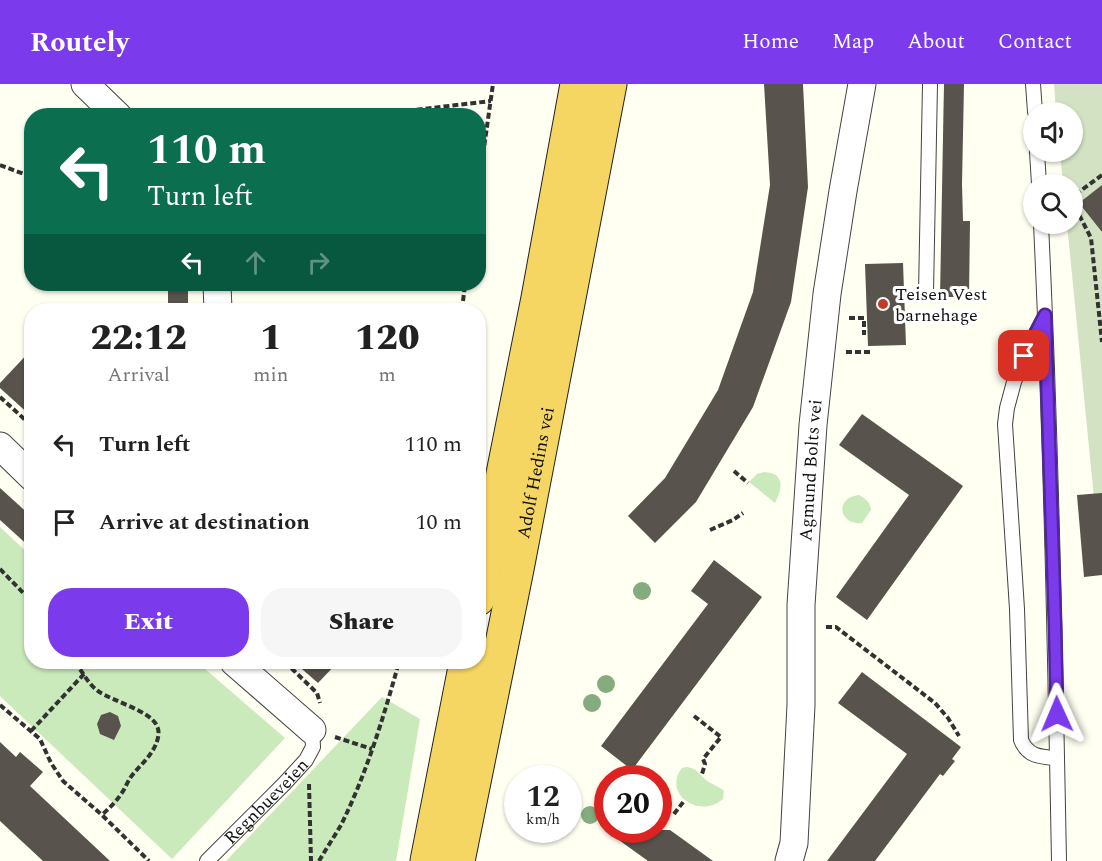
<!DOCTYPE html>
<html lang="en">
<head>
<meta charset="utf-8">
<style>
  :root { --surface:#fff; --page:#f6f6f6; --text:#222; --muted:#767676; --accent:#7c3aed }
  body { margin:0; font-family:Spectral,serif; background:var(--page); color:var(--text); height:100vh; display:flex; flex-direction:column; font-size:22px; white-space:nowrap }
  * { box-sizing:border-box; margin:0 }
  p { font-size:20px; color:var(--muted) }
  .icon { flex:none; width:33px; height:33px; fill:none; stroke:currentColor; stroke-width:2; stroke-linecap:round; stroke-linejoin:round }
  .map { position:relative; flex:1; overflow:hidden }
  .drawer { position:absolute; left:24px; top:219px; width:462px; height:366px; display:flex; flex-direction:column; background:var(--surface); border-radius:24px; box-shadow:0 2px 4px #0004 }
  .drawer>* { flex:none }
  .top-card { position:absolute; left:24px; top:24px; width:462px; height:183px; border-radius:24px; box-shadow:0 2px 4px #0004; background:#0b6e4f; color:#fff; overflow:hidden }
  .buttons { position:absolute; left:1023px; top:18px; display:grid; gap:12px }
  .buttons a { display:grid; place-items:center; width:60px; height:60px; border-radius:50%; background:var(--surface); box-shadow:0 2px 4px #0004; font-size:30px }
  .speed { position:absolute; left:504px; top:681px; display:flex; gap:12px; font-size:30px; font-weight:700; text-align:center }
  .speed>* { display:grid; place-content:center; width:78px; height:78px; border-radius:50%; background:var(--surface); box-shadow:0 2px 4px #0004; line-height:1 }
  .speed small { font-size:15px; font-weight:400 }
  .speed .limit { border:9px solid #d22; background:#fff; color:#111 }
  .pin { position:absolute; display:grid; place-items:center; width:51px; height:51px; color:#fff; margin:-26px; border-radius:12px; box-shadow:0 3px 9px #0006 }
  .me { position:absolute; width:66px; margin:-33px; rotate:359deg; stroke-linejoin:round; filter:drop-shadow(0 0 4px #0008) }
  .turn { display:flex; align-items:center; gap:21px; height:126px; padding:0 24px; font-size:27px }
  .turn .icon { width:78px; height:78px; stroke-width:2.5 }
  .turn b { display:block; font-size:42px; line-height:51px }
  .lanes { display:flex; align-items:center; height:57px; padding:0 24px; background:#0003; justify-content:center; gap:30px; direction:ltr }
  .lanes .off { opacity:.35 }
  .eta { display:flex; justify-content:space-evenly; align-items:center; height:102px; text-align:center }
  .eta b { font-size:36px; font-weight:800; line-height:42px }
  .primary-button { display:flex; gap:12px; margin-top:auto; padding:12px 24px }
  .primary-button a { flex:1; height:69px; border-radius:24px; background:var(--accent); color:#fff; font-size:24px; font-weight:800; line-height:69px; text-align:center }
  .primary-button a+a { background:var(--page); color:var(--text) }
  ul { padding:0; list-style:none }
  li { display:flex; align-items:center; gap:18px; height:78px; padding:0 24px }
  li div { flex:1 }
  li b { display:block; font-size:22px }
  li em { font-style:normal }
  header { display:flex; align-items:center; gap:36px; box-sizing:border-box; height:84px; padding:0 30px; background:var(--accent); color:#fff }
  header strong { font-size:28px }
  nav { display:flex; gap:33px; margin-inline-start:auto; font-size:21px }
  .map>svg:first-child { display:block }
</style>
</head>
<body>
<header>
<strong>Routely</strong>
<nav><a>Home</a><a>Map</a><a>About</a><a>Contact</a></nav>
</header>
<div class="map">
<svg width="1102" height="777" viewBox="0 0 1102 777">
  <rect width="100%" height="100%" fill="#fffff2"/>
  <g fill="#cbeabb">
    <path d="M764,388C786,389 782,405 775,419L749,398L757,390Z"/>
    <path d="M859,411C866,415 870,418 871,426L862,439C840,442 833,414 859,411Z"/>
    <path d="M0,443L31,472L32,578H197L285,654L172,775L0,612Z"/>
    <path d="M382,613L420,635L396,777H226Z"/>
    <path d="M687,683C697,684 700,691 707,697C713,701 719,702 724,707L723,715C699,736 662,709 682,684Z"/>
  </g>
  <path fill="#d2e2c2" d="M1054,0H1102V495L1067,140H1072V100H1063L1060,68H1072V28H1056Z"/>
  <g fill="#58534c">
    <path d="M764,0H803L808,103L791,218L753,323L696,418L655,459L628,432L665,394L718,306L753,208L770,101Z"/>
    <path d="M944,0H964L962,100L963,137H970L969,213H940Z"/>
    <path d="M1102,101V148L1079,119Z"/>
    <path d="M903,179L906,261L868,262L865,180Z"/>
    <rect x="168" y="200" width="20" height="26"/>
    <path d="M32,265V333L0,304V299Z"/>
    <path d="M862,330L963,402L867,536L836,513L909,411L839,361Z"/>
    <path d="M0,404L32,433V465L0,436Z"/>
    <path d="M1102,409V491L1084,493L1077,411Z"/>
    <path d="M714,476L762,513L632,686L601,662L708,520L691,507Z"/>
    <path d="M294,578H338L318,599Z"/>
    <path d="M862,588L961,663L952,675L955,677L943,692L940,690L875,777H827L907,670L838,619Z"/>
    <path d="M110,628L118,632L121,642L114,656L100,650L97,640L101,631Z"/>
    <path d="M0,658L16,673L20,668L43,688L30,702L110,777H43L0,737Z"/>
    <path d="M605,746H670L713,777H648Z"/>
  </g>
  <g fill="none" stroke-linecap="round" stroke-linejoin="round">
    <defs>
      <g id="service">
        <path d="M1033,0L1035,28"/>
        <path d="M1037,68L1039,100"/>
        <path d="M1041,140C1051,352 1055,564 1059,777"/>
        <path d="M926,209L930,0"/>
        <path d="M1044,234L1024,272L1014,298L1007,324L1005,340L1017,525L1021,656C1028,673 1041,673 1057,674"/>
        <path id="s1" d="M207,777L284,700L306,676L313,663L312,646"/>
      </g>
      <g id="minor">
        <path d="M85,0L118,32"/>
        <path d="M217,200L218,226"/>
        <path d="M0,362L32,393"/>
        <path d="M234,578L312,646"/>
        <path id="s2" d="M789,777L794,759L801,621V521L813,341L827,210L843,107L862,0"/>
      </g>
      <g id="trunk">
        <path d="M478,515L538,214L577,0"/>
        <path d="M427,777L466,578"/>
        <path id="s3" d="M458,777L517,485L610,0"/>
      </g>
    </defs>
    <use href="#service" stroke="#434343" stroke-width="16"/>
    <use href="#minor" stroke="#434343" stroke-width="29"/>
    <use href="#trunk" stroke="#212121" stroke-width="35"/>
    <g stroke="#323232" stroke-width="4" stroke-dasharray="6 3" stroke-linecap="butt">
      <path d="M363,32L491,17"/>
      <path d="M0,81L32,93"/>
      <path d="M1102,91L1079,108L1074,121L1091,154L1102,258"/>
      <path d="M478,106L493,0"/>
      <path d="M462,226L465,200"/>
      <path d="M849,234H864V251"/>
      <path d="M846,268H870"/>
      <path d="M0,313L32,342"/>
      <path d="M734,387L748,399"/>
      <path d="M710,446L733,436L743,429"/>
      <path d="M0,485L32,518"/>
      <path d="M826,543H836L935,619L948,634L959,652"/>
      <path d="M75,578C82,587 88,600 98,607C112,617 151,627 157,642C160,648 158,655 156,660C150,674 139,682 130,694C127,699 125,705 121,710C116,718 109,724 102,731"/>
      <path d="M285,578L317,609L320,619"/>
      <path d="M0,621L40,655L51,679L63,697L102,731L149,777"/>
      <path d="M694,632L721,653L703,675L705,680L702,690"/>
      <path d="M31,647L84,590"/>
      <path d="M335,653L372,665"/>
      <path d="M309,700L311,777"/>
      <path d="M674,730L684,717"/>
      <path d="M319,777C326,765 334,753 341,741C366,691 384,632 399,578"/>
    </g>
    <use href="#service" stroke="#fff" stroke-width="14"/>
    <use href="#minor" stroke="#fff" stroke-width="27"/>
    <use href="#trunk" stroke="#f6d663" stroke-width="33"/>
  </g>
  <g fill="#85ac7e">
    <circle cx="642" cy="507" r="9"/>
    <circle cx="606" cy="600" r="9"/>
    <circle cx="592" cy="619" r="9"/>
    <circle cx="590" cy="731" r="9"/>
  </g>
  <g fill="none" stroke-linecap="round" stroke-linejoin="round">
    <defs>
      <path id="route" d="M1024,272L1045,231L1055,541L1057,630"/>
    </defs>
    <use href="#route" stroke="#51269a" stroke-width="15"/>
    <use href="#route" stroke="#7c3aed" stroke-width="10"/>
  </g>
  <circle fill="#c03c27" stroke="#fff" stroke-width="2" cx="883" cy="220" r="6"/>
  <g text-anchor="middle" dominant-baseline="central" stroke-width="6" stroke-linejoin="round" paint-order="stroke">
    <g font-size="18" fill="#101010" stroke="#fff" text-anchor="start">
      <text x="895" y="210">Teisen Vest<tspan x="895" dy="21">barnehage</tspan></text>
    </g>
    <g font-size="18" fill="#101010" stroke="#fff">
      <text stroke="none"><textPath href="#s2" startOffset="392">Agmund Bolts vei</textPath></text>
      <text stroke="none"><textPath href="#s3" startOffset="396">Adolf Hedins vei</textPath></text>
      <text stroke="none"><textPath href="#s1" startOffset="84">Regnbueveien</textPath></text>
    </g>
  </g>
</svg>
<div class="buttons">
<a><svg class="icon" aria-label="sound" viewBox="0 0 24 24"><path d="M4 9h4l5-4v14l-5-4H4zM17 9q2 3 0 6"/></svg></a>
<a><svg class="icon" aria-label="search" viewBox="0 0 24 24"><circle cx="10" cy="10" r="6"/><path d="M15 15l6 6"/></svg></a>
</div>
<div class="speed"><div>12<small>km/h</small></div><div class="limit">20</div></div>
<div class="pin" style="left:1024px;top:272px;background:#d93025"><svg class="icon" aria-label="arrive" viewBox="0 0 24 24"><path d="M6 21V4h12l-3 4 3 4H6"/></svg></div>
<svg class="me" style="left:1057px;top:630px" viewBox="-20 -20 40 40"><path d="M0-17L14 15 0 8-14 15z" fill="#7c3aed" stroke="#fff" stroke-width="4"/></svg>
<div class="top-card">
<div class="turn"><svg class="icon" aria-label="left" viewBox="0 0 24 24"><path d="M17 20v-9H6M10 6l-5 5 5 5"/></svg><div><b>110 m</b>Turn left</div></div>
<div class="lanes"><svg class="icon" aria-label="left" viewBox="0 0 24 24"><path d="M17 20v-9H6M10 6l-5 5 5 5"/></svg><svg class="icon off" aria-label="ahead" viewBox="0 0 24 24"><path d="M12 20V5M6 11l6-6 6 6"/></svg><svg class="icon off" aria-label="right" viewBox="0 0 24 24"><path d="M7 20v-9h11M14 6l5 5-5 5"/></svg></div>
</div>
<section class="drawer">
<div class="eta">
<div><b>22:12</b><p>Arrival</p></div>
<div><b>1</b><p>min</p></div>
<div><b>120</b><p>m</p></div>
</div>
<ul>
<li><svg class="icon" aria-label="left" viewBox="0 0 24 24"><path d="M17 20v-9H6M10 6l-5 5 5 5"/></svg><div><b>Turn left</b></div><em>110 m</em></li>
<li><svg class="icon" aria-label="arrive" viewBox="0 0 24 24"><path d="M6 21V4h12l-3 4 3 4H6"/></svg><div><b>Arrive at destination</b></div><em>10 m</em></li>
</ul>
<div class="primary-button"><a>Exit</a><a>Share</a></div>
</section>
</div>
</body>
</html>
